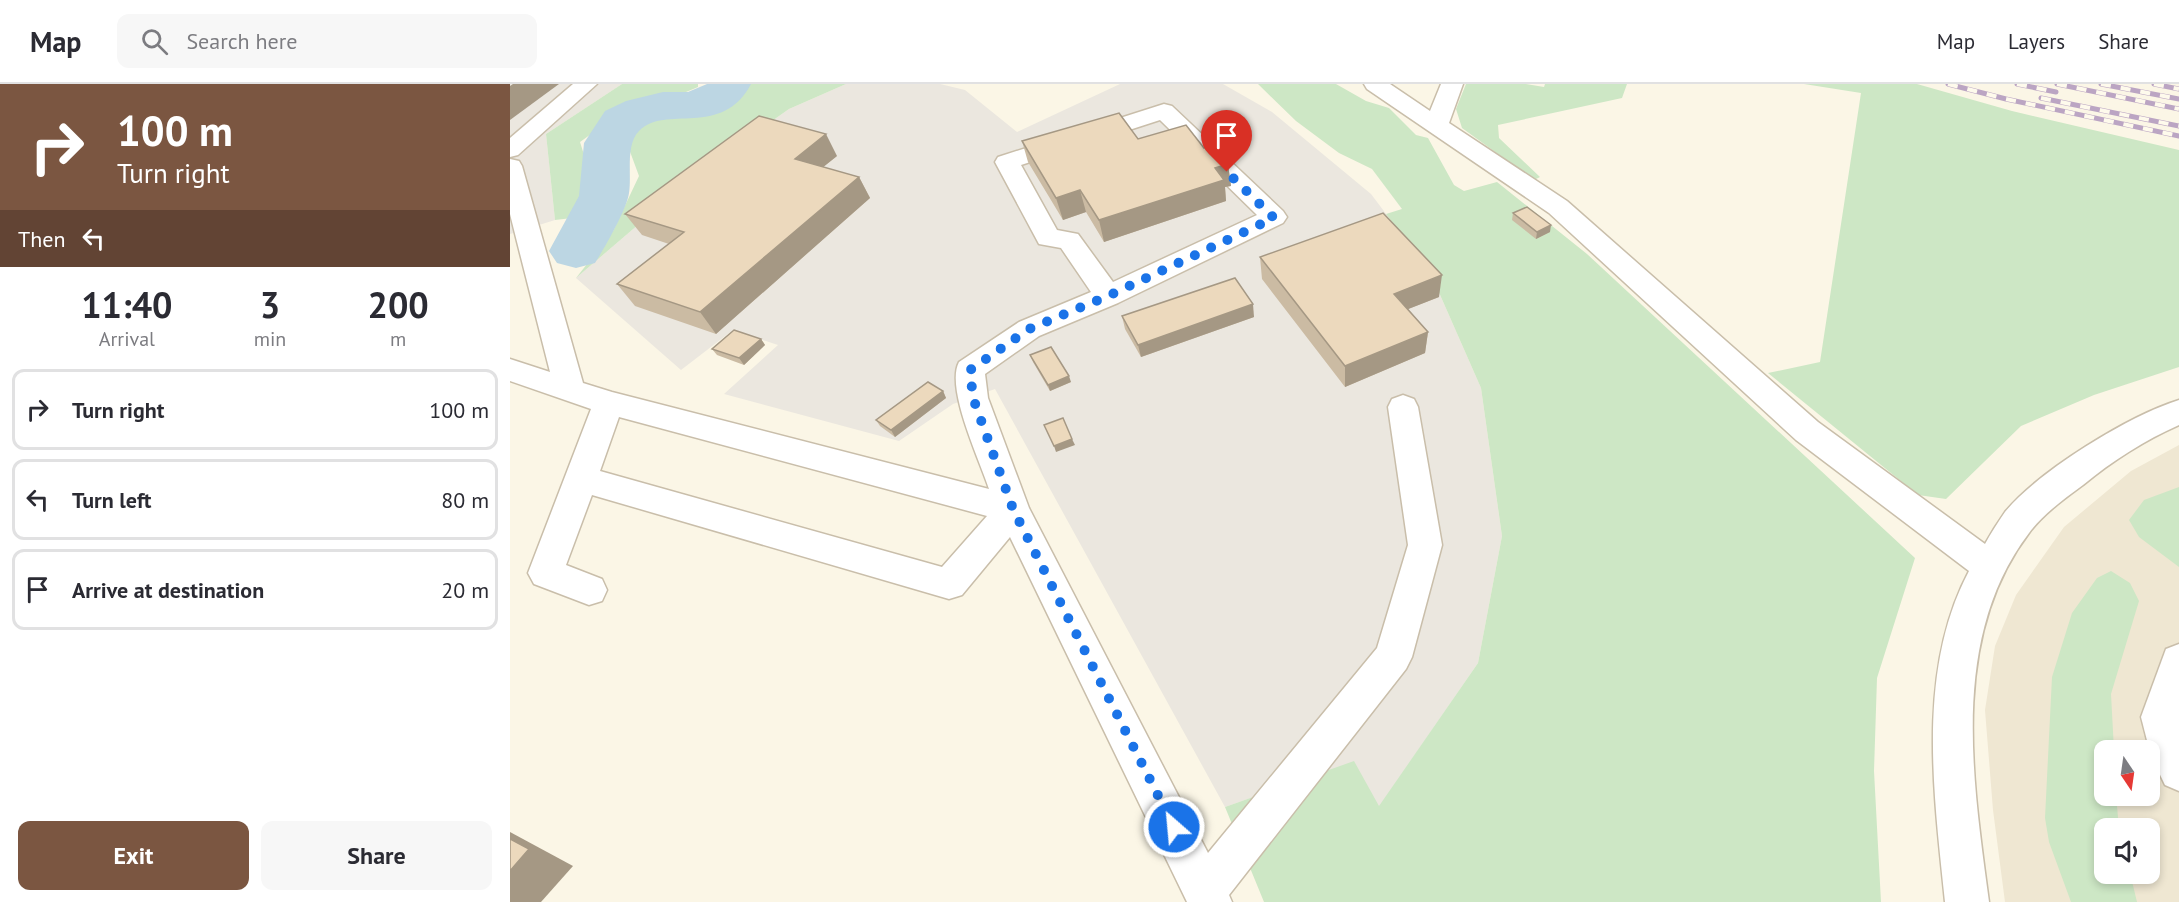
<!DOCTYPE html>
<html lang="en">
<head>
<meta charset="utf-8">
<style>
  :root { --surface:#fff; --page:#f7f7f7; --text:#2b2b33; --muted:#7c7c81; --line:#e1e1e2; --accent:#7b5641 }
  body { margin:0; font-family:"PT Sans",sans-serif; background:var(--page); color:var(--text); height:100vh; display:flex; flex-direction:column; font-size:22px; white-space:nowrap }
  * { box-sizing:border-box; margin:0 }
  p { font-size:20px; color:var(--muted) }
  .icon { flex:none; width:33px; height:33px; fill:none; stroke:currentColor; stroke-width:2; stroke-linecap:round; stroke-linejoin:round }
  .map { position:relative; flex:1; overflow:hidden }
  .side { display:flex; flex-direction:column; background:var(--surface); width:510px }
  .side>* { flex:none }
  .hud { background:#7b5641; color:#fff; overflow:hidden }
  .needle { width:39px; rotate:167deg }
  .buttons { position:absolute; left:1584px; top:656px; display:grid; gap:12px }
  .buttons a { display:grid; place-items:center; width:66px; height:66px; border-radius:12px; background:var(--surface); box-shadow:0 3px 9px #0003; font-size:30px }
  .pin { position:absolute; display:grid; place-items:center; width:51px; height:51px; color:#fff; margin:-62px -26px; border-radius:50% 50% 50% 0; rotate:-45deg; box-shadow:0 0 6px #0007 }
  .pin .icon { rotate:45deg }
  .me { position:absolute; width:66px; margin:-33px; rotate:333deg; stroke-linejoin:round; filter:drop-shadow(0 0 4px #0008) }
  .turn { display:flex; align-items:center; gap:21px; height:126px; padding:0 18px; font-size:27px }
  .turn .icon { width:78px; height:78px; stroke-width:2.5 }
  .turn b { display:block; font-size:42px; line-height:51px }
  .then { display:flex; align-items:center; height:57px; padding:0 18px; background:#0003; gap:12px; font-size:22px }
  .eta { display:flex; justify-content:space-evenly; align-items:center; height:102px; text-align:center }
  .eta b { font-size:36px; font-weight:600; line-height:42px }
  .button { display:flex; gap:12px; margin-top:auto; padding:12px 18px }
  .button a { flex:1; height:69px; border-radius:12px; background:var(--accent); color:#fff; font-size:24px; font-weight:600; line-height:69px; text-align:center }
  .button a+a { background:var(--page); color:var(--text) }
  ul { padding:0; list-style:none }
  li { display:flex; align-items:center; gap:18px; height:81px; margin:0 12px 9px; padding:0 6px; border:3px solid var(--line); border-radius:12px }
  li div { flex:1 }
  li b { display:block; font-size:22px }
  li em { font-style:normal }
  header { display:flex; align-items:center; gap:36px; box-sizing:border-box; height:84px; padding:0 30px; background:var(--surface); border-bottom:2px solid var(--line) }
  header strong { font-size:28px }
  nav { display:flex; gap:33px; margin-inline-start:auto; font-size:21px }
  .search { width:420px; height:54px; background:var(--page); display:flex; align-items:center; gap:15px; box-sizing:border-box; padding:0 21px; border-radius:12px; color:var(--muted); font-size:22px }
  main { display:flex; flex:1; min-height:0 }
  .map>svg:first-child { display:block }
</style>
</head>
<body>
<header>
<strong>Map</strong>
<div class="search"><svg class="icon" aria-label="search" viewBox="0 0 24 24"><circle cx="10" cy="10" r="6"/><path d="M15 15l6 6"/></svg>Search here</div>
<nav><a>Map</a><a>Layers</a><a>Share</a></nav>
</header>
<main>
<section class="side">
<div class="hud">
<div class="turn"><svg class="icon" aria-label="right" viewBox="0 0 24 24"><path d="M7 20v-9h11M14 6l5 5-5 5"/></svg><div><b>100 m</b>Turn right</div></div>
<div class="then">Then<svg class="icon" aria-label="left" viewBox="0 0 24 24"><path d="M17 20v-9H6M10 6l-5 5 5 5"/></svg></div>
</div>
<div class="eta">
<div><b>11:40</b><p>Arrival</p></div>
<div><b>3</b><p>min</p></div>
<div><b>200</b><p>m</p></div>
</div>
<ul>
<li><svg class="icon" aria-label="right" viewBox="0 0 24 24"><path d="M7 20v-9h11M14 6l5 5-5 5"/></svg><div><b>Turn right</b></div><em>100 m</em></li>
<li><svg class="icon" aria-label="left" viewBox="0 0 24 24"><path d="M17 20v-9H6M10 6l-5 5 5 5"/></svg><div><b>Turn left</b></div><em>80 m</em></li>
<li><svg class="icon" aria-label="arrive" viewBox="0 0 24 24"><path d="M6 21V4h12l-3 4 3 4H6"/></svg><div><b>Arrive at destination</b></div><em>20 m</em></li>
</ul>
<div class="button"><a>Exit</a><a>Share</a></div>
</section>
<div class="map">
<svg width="1669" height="818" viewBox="0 0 1669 818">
  <rect width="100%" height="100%" fill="#fbf6e6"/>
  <path fill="#efe7d2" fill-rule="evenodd" d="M1669,361V818H1495L1483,726L1475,626L1485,562L1506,511L1554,443L1621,387ZM1594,666H1640V711H1594ZM1594,744H1640V789H1594Z"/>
  <g fill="#ebe7df">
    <path d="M0,0H112L36,50L45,136L0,150Z"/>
    <path d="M336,0H430L455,6L507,48L610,0H713L762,28L861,110L920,188L971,304L992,452L968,579L869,723L781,700L715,723L485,305L443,320L389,357L214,310L268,261L223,246L171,286L66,194L192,86L279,25Z"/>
  </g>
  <g fill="#cde7c5">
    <path d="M112,0H188V3L176,8L131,14L70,58L86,109L62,134L45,136L36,50Z"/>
    <path d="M229,0H336L279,25L192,86L66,194L103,147L129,92L115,54L139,31L192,25L220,13Z"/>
    <path d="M748,0H826L856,17L879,24L906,51L918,54L944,101L954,107L987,98L1077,170L1405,474L1367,594L1364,687L1371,818H754L715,723L844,677L869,722L968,579L992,452L971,304L920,188L876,130L892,125L862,85L829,69L786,37Z"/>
    <path d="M956,0H1016L1034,3L1035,0H1117L1112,14L988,41L989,54L1030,93L1024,96L952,44L946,25Z"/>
    <path d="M1294,0H1407L1502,27L1669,66V283L1584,311L1511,342L1436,415L1408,411L1258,289L1310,278L1351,9Z"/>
    <path d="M1669,403V483L1629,453L1619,436L1634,416Z"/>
    <path d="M1601,487L1620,499L1629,517L1601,610L1604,666H1594V711H1606L1609,744H1594V789H1620L1627,818H1561L1539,758L1535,734L1542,593L1562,529L1587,494Z"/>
  </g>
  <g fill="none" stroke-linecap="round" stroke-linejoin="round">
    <path fill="#bcd6e3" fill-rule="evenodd" d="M197,0H241C212,55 155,20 129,47C115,61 122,91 119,109C117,125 94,165 85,179L66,184L47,179L39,167L69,112L74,59L95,27L116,17L153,8H178Z"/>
    <defs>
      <g id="minor">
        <path d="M63,0H87L8,71L0,73V54Z"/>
        <path d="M854,0H880L920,27L931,0H953L939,39L1057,117L1308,338L1475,460C1481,449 1488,438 1495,428C1529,387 1618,332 1669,316V341C1635,356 1602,377 1573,401C1554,415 1533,430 1519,449C1439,554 1463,697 1479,818H1435C1424,710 1406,587 1459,487L1286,356L1039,129L857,5Z"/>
        <path d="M654,20L662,22L773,127L777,133L773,139L608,219L529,252L475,290L478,314L519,424L698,769L867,564L898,461L878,323L882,315L893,311L904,315L908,323L932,461L902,573L896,585L719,811L722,818H677L500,453L452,511L439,515L82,411L56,481L92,495L97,506L92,517L79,521L24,500L18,489L81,325L0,297V275L40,288L0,130V75L9,77L12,82L73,299L102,308L479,405C470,377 435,304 449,278L509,238L581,208L551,164L529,160L485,78L488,73ZM650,36L747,131L603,198L568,150L547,146L511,81ZM109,333L477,432L432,483L90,387Z"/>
        <path d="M1669,560V707L1655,701L1641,672L1631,633L1656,565Z"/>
      </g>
    </defs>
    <use href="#minor" stroke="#c9beaa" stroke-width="3"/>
    <use href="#minor" fill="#fff" fill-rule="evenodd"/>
    <defs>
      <g id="rail">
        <path d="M1438,0L1496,15L1669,52"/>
        <path d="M1507,0L1546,8"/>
        <path d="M1547,0L1669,25"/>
        <path d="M1591,0L1669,15"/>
        <path d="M1644,0L1669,5"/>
        <path d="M1531,14L1669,42"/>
      </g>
    </defs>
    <use href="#rail" stroke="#bba5c3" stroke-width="5"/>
    <use href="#rail" stroke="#fefaec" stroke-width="4" stroke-dasharray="10" stroke-linecap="butt"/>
  </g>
  <g fill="#cbbba3">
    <path d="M628,55L694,64L718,80L721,102L715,103L716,117L594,158L576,128L553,136L518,78L512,57Z"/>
    <path d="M327,72L313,83L349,93L360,114L206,250L125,222L107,200L159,160L132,151L115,130Z"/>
    <path d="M1003,129L1040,148L1026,155L1002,136Z"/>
    <path d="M750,173L929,213L898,225L918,248L915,269L835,303L752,195Z"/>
    <path d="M612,232L744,233L631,273L615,245Z"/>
    <path d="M251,255L255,261L234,281L207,271L202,265Z"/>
    <path d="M520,271L561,298L540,307L523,278Z"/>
    <path d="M433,307L436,314L385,353L370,342L366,336Z"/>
  </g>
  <g fill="#a59884">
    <path d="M3,0H49L0,36V2Z"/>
    <path d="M316,50L327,72L297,96L285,75Z"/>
    <path d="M718,80L721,102L715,103L716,117L594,158L589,136L705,84Z"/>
    <path d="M349,93L360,114L206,250L190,228Z"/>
    <path d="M570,106L576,128L553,136L546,114Z"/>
    <path d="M1041,141L1040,148L1026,155L1027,148Z"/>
    <path d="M932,191L929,213L883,231L884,210Z"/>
    <path d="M743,220L744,233L631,273L628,261Z"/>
    <path d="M918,248L915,269L835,303V282Z"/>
    <path d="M251,255L255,261L234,281L229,274Z"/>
    <path d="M559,292L561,298L540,307L538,301Z"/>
    <path d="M433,307L436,314L385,353L381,346Z"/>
    <path d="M562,355L565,361L546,368L544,362Z"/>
    <path d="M0,748L63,782L31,818H0Z"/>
  </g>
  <g fill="#ecd9bd" stroke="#a59884" stroke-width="1.5">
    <path d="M609,29L628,55L676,41L694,64L703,61L718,80L705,84L714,96L589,136L570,106L546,114L512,57Z"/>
    <path d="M249,32L316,50L285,75L349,93L190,228L107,200L174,148L115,130Z"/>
    <path d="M1017,123L1041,141L1027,148L1003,129Z"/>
    <path d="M873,129L932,191L884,210L918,248L835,282L750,173Z"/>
    <path d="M725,194L743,220L628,261L612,232Z"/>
    <path d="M224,246L251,255L229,274L202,265Z"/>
    <path d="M541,263L559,292L538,301L520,271Z"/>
    <path d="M418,298L433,307L381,346L366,336Z"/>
    <path d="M553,334L562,355L544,362L534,341Z"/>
    <path d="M0,755L19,765L0,787Z"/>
  </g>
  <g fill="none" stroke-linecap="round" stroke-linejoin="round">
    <path stroke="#1a73e8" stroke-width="10" stroke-dasharray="0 18" d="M664,743L503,425L463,314L460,286L519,245L598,212L764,134L717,88"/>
  </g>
</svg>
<div class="buttons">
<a><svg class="needle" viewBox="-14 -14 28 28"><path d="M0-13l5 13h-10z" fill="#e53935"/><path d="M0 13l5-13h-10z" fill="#7c7c81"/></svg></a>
<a><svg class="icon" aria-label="sound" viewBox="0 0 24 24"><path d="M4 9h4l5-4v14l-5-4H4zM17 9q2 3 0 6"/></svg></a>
</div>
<div class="pin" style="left:717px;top:88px;background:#d93025"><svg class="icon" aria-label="arrive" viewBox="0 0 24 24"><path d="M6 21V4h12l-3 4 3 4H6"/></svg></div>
<svg class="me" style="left:664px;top:743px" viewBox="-20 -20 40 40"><circle r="17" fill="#1a73e8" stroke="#fff" stroke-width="3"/><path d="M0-11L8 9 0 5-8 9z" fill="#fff"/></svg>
</div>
</main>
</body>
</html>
